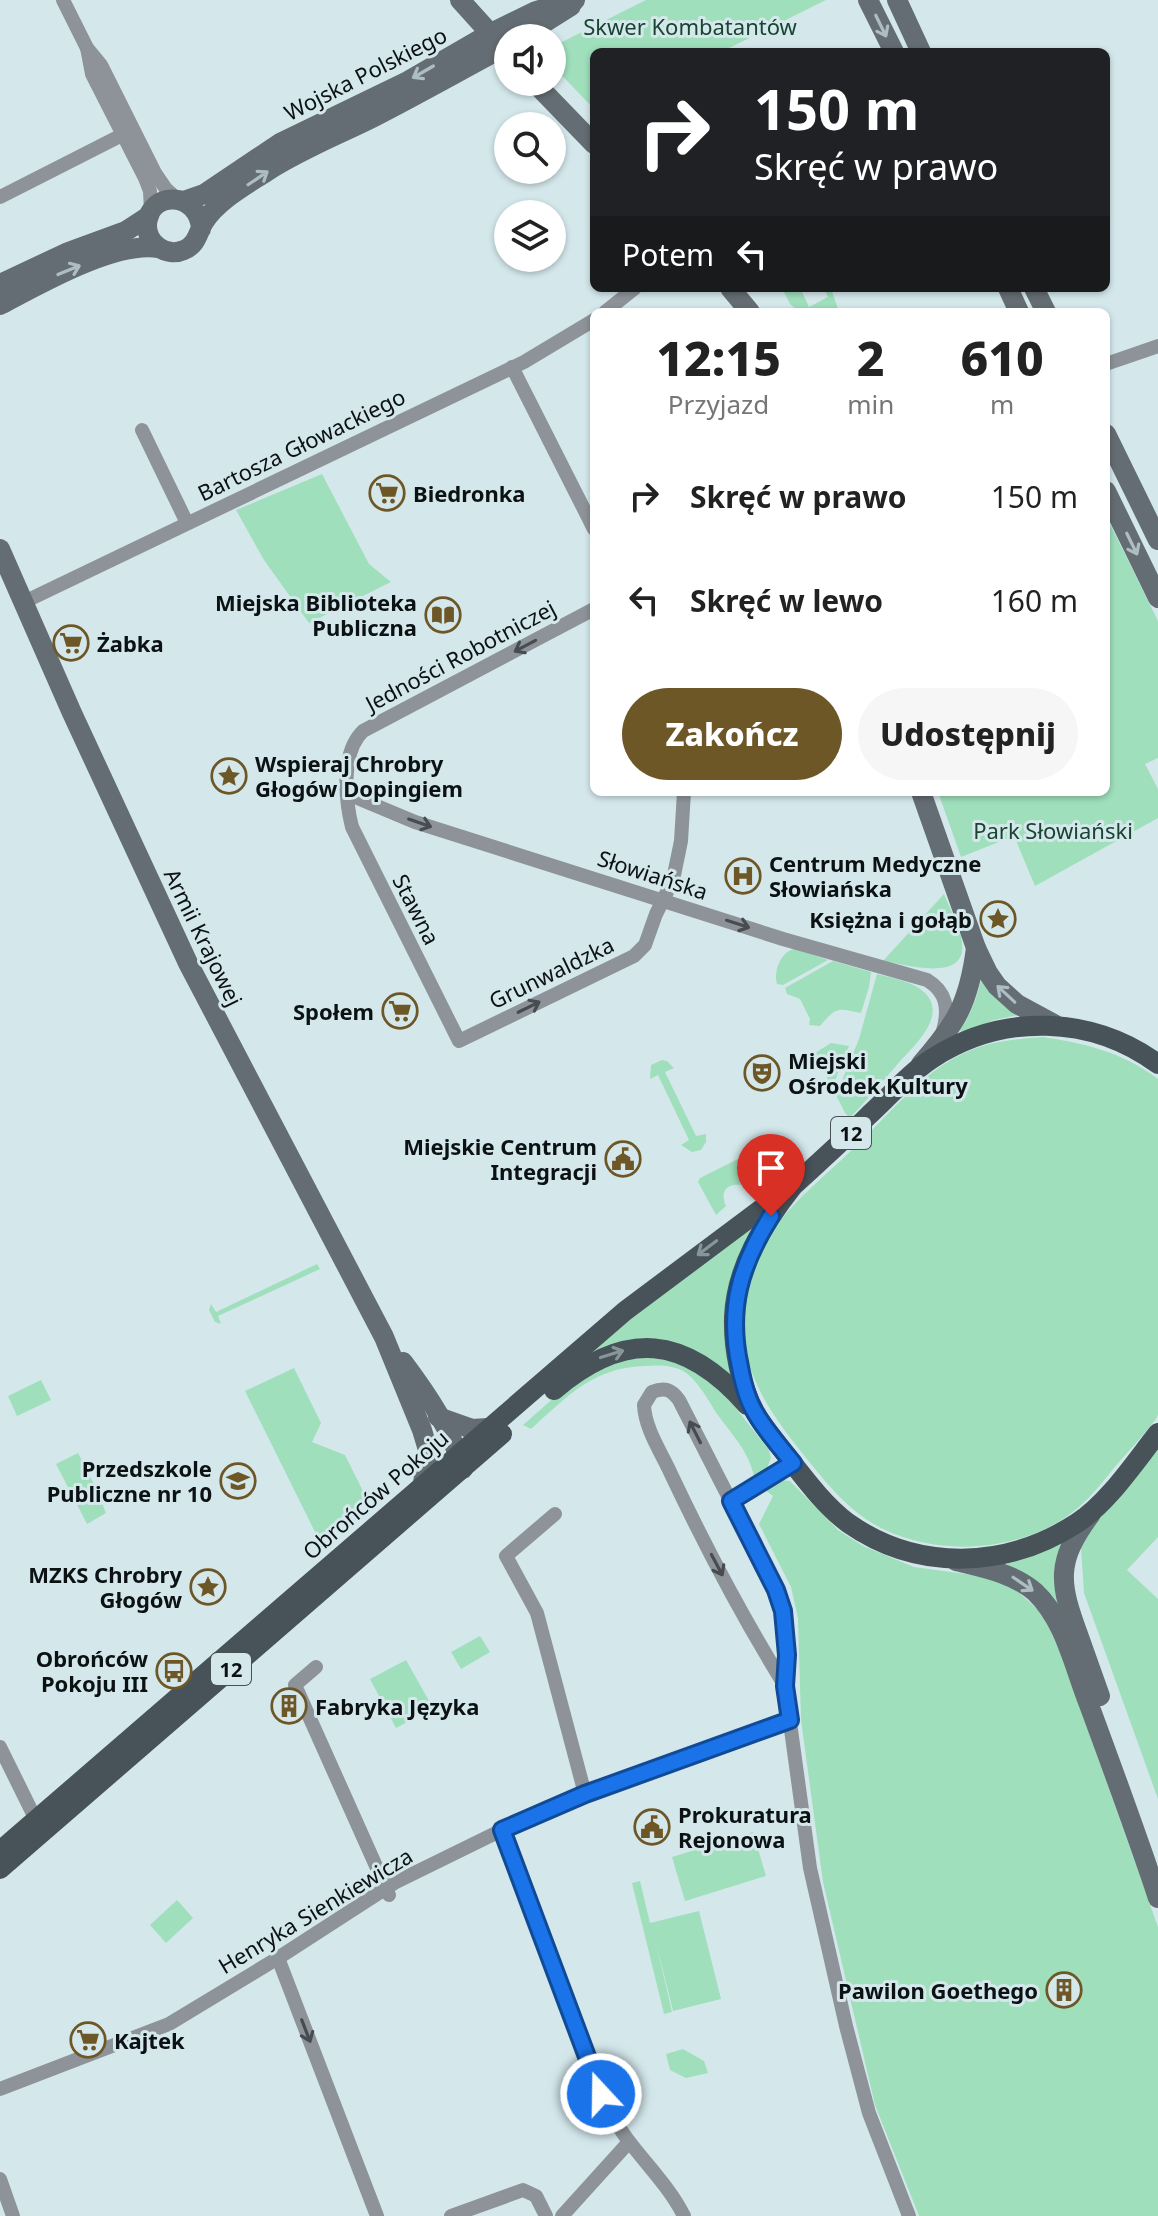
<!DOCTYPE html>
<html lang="pl">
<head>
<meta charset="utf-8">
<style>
  :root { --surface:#fff; --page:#f6f6f6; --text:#222; --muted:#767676; --accent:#6e5727 }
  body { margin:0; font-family:"Noto Sans",sans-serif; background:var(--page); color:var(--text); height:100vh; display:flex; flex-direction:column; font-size:30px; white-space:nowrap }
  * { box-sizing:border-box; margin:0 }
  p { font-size:26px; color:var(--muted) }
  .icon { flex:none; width:44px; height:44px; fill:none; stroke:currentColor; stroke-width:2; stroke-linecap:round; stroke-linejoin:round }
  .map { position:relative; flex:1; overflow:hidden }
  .side { position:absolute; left:590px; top:308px; width:520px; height:488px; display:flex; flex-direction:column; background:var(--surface); border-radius:12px; box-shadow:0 2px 6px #0004 }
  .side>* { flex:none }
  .top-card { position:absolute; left:590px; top:48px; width:520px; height:244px; border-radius:12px; box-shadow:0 2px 6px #0004; background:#202124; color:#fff; overflow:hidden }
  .controls { position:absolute; left:494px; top:24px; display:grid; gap:16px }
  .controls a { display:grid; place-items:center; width:72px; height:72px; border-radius:50%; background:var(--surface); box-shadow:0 2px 6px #0004; font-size:40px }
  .pin { position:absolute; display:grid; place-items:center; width:68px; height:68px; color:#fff; margin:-82px -34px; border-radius:50% 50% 50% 0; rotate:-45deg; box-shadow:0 0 8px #0007 }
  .pin .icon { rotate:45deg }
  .me { position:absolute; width:88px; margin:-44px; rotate:339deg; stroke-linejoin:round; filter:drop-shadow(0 0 6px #0008) }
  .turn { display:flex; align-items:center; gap:28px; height:168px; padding:0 32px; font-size:36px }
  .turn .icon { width:104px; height:104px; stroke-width:2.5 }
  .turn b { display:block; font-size:56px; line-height:68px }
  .then { display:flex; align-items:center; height:76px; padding:0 32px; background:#0003; gap:16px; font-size:30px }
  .eta { display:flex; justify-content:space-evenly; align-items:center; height:136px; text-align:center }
  .eta b { font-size:48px; font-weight:800; line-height:56px }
  .button { display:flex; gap:16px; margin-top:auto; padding:16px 32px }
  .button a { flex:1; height:92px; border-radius:48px; background:var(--accent); color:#fff; font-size:32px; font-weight:800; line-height:92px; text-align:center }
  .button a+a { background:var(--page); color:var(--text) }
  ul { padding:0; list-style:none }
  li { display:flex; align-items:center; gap:24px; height:104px; padding:0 32px }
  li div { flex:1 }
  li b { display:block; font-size:30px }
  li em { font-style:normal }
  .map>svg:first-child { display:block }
</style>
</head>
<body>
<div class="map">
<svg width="1158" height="2216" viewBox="0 0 1158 2216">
  <rect width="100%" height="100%" fill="#d4e8ec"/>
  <g fill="#9fdfbc">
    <path d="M646,0H826L721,52H594V109L552,65V47Z"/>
    <path d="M782,288H805L802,292L809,307L828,297L824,288H831L839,312H799L790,304Z"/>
    <path d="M322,474L369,564L391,582L309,623L264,560L236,510Z"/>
    <path d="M1106,516L1158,621V758L1145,764L1158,789V818L1035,886L1014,836L961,857L938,792H1106Z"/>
    <path d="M944,894C950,909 960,927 962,942C968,984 904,964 883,961Z"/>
    <path d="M795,949L828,960L783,985L777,984C773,971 781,951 795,949Z"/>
    <path d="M833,961L871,972L869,987L861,1013C837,1008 837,1006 820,1026L809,1025L810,1019L800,999L787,994L785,988Z"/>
    <path d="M877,974C891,978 912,981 924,992C950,1016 911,1048 896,1066C881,1083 866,1101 850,1118L845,1113L836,1095L859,1039Z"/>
    <path d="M981,979L999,1001L1018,1015L994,1020L962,1033L960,1030C971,1014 977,998 981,979Z"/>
    <path d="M1043,1037C1085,1043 1124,1053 1158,1079C1158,1166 1158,1253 1158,1340C1158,1355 1158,1404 1158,1415C1153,1426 1119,1461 1110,1473C1097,1489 1084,1505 1066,1517C1014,1552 940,1556 883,1529C848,1512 823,1479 799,1449C751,1389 726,1338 756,1260C772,1218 822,1179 854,1148C889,1115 924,1069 969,1051C992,1041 1018,1039 1043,1037Z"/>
    <path d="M831,1043L849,1046L832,1088L815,1053Z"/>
    <path d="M662,1060L667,1061L674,1068L665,1072L696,1136L706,1134V1142L701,1150L692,1152L681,1145L689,1140L658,1075L650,1079L651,1065Z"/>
    <path d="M742,1157L748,1165L741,1185C726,1183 720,1192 726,1206L716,1215L698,1182L700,1178Z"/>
    <path d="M751,1229L736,1384L716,1364L604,1347L590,1353L632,1315Z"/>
    <path d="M317,1264L320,1269L218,1316L221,1324L215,1322L209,1310L211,1304L216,1312Z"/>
    <path d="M654,1355L697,1370L731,1402L769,1450L771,1458L766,1471L754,1477C750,1453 731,1433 717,1414C709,1401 696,1378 683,1371C672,1365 658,1365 646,1366C593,1367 568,1396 531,1429L523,1425L573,1381L609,1360Z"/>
    <path d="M294,1368L321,1423L312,1442L345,1455L368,1501L320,1542L245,1391Z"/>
    <path d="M41,1380L51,1400L17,1416L8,1396Z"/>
    <path d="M1158,1446V1537L1127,1570L1158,1599V1799L1084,1593L1081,1548L1082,1541Z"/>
    <path d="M78,1453L95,1486L106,1513L87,1524L56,1464Z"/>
    <path d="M781,1480L790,1481L838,1530L863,1546L914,1567L987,1577L1015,1589L1042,1613L1061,1654L1158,1927V2216H919L875,2105L823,1882L801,1720L798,1618L791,1587L759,1524L773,1496L765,1490Z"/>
    <path d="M1059,1542L1065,1545C1053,1572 1054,1582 1061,1610L1007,1566L1008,1561Z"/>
    <path d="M480,1636L490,1652L461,1669L451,1652Z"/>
    <path d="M406,1660L433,1708L396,1728L370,1679Z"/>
    <path d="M753,1832L766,1876L685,1901L672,1857Z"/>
    <path d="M640,1881L650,1923L699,1911L721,1999L673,2011L655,1938L672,2012L664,2014L632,1883Z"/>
    <path d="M177,1900L193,1918L166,1943L150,1925Z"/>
    <path d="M683,2049L704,2061L708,2073L686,2078L670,2070L666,2054Z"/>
  </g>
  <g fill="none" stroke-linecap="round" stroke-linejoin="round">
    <g stroke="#8d9398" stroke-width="14">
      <path d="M63,0L87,48L101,65L155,173L166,189L177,199"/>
      <path d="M87,48L92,74L145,178L150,191L151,212"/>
      <path d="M0,197L124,134"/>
      <path d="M605,312L635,288"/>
      <path d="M1106,364L1158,346"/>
      <path d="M512,367L594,529"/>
      <path d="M142,430L187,523"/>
      <path d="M24,602L524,362L594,320"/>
      <path d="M594,609L363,731C341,752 345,799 352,827L459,1041L634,956L645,945L656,914L673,880L681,841L684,792"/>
      <path d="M348,794L415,822L783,939L927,980C947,992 949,1009 943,1031"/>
      <path d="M731,1501L793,1463"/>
      <path d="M555,1514L506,1556L537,1613L585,1794"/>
      <path d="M316,1667L295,1685L389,1895"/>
      <path d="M785,1686C743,1618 705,1546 671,1474C661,1452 645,1429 644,1405L652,1392C664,1387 671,1389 679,1400L776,1590L785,1626V1686L810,1868L846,2026L869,2113L909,2216"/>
      <path d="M0,1747L36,1820"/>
      <path d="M502,1830L595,2079C604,2101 614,2122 628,2140C647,2165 670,2188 684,2216"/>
      <path d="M278,1958L377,2216"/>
      <path d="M0,2089L169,2024L278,1958L394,1883L502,1830L585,1794L790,1720"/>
      <path d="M0,2179L13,2216"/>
      <path d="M451,2216L523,2190L536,2196L546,2216"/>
      <path d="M562,2216L629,2142"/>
    </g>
    <g stroke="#646d73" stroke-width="20">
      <path d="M460,0L497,41"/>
      <path d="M868,0L894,52"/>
      <path d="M897,0L921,52"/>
      <path d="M520,38L571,6"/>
      <path d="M534,82L594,144"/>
      <path d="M184,201L204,194L280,143L408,81L491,33L536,11L575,0"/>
      <path d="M201,229C199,192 150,189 147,224C146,243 166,258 184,250C197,245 198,232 204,222C217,201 246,185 266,172C300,150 338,135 374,117C419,94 463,69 508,45"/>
      <path d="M0,284L66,253L126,231L149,216"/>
      <path d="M730,288L750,312"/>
      <path d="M1008,288L1019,312"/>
      <path d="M1034,288L1046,312"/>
      <path d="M0,305C40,284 114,241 159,248"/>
      <path d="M1106,434L1158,540"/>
      <path d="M1106,491L1158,598"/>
      <path d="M0,549L72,713L188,963L384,1337L422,1430L428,1450L423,1483"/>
      <path d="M921,792L976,948L988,973L997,986L1017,1004L1054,1024"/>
      <path d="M921,1064C957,1023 969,1002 976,948"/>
      <path d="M403,1362C427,1394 452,1431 463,1469"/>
      <path d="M438,1417L472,1429L488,1428"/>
      <path d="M1091,1514C1055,1562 1059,1583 1079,1637C1086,1657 1093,1676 1100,1696"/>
      <path d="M956,1561C984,1568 1013,1573 1035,1592C1064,1619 1074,1666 1088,1702C1112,1767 1136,1832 1158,1898"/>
    </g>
    <g stroke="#475259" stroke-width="20">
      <path d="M1158,1064C1091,1015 1003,1013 933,1058C909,1073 890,1096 869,1115C844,1140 818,1163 793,1186C763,1224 736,1268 734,1317C733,1347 740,1385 755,1412C763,1427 776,1441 787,1456C805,1479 824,1505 848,1523C918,1572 1006,1569 1077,1523C1108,1503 1135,1462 1158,1433"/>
      <path d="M554,1390C626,1329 685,1335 747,1405"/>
      <path d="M0,1851L625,1311L776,1198"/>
      <path d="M0,1869L502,1434"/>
    </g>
  </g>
  <defs><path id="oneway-shaft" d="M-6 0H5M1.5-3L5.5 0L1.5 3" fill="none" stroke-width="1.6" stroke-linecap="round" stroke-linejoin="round" transform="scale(2)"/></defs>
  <g stroke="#adbdc2">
    <use href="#oneway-shaft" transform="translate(881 26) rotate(64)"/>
    <use href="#oneway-shaft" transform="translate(423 72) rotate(150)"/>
    <use href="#oneway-shaft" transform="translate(258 178) rotate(-34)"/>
    <use href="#oneway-shaft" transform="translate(69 270) rotate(-22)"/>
    <use href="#oneway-shaft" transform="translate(1132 544) rotate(64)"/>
    <use href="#oneway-shaft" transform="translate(1006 994) rotate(-137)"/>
    <use href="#oneway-shaft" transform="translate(1023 1584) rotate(34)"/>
  </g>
  <g stroke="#464c4f">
    <use href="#oneway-shaft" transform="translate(525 646) rotate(152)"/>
    <use href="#oneway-shaft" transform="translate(420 823) rotate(19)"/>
    <use href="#oneway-shaft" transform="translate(738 924) rotate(18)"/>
    <use href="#oneway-shaft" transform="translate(529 1007) rotate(-26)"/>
    <use href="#oneway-shaft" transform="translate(695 1432) rotate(-117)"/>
    <use href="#oneway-shaft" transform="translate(717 1565) rotate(62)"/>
    <use href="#oneway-shaft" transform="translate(306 2031) rotate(69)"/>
  </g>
  <g stroke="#86969b">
    <use href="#oneway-shaft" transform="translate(707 1248) rotate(143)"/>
    <use href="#oneway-shaft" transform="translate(612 1354) rotate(-17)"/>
  </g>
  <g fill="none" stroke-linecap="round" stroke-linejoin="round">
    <defs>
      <path id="route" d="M601,2094L502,1830L585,1794L790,1720L785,1686L787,1655L783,1611L776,1590L731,1501L793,1463C780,1447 766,1431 756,1414C747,1400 743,1383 740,1367C727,1309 740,1266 771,1216"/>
    </defs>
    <use href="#route" stroke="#114b97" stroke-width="20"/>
    <use href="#route" stroke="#1a73e8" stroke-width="14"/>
  </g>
  <defs>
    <symbol id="supermarket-ring" viewBox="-11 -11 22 22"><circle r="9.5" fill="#d4e8ec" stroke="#6e5727" stroke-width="1.5"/><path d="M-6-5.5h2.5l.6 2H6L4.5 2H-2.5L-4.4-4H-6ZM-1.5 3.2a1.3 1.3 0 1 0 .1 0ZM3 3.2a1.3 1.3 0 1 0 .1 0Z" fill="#6e5727"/></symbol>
    <symbol id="library-ring" viewBox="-11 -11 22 22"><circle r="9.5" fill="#d4e8ec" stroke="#6e5727" stroke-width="1.5"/><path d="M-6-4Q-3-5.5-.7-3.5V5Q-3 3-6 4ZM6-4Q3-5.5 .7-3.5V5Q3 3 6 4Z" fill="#6e5727"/></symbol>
    <symbol id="sight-ring" viewBox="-11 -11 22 22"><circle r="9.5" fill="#d4e8ec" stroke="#6e5727" stroke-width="1.5"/><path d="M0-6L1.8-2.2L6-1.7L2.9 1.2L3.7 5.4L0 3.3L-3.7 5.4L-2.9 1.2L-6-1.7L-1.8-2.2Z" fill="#6e5727"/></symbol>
    <symbol id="hospital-ring" viewBox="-11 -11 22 22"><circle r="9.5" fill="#d4e8ec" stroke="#6e5727" stroke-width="1.5"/><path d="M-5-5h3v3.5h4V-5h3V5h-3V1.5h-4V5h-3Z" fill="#6e5727"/></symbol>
    <symbol id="theatre-ring" viewBox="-11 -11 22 22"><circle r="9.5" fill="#d4e8ec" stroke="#6e5727" stroke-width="1.5"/><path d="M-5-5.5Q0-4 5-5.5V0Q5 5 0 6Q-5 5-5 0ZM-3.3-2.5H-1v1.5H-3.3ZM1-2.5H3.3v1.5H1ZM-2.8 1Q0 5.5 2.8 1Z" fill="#6e5727"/></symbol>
    <symbol id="civic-ring" viewBox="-11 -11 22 22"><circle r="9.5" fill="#d4e8ec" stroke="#6e5727" stroke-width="1.5"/><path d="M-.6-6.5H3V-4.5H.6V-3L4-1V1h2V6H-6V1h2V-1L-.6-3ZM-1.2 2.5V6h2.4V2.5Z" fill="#6e5727"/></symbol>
    <symbol id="school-ring" viewBox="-11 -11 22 22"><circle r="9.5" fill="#d4e8ec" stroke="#6e5727" stroke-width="1.5"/><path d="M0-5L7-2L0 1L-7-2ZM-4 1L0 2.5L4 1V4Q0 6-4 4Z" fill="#6e5727"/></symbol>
    <symbol id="bus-ring" viewBox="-11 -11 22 22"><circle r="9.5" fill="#d4e8ec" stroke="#6e5727" stroke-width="1.5"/><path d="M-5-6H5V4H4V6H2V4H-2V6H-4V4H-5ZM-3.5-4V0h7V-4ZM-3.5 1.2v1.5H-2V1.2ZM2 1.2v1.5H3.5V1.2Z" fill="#6e5727"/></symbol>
    <symbol id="building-ring" viewBox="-11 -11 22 22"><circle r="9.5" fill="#d4e8ec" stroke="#6e5727" stroke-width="1.5"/><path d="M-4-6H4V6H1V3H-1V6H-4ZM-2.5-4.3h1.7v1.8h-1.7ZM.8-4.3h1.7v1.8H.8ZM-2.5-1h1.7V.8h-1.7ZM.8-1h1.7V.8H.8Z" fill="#6e5727"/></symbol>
  </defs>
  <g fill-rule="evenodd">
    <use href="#supermarket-ring" x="367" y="473" width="40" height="40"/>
    <use href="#library-ring" x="423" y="595" width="40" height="40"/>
    <use href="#supermarket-ring" x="51" y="623" width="40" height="40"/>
    <use href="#sight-ring" x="209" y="756" width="40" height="40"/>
    <use href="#hospital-ring" x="723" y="856" width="40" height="40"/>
    <use href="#sight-ring" x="978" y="899" width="40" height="40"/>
    <use href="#supermarket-ring" x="380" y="991" width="40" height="40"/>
    <use href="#theatre-ring" x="742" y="1053" width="40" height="40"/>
    <use href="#civic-ring" x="603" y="1139" width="40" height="40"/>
    <use href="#school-ring" x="218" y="1461" width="40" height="40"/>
    <use href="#sight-ring" x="188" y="1567" width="40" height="40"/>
    <use href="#bus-ring" x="154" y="1651" width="40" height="40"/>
    <use href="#building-ring" x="269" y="1686" width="40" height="40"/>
    <use href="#civic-ring" x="632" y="1807" width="40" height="40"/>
    <use href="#building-ring" x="1044" y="1970" width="40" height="40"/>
    <use href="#supermarket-ring" x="68" y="2020" width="40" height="40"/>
  </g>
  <g text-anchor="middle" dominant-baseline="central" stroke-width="6" stroke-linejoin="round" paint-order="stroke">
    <g fill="#d4e8ec" stroke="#485255" stroke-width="2">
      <rect x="831" y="1117" width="40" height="32" rx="6"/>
      <rect x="211" y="1653" width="40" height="32" rx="6"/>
    </g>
    <g font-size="20" font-weight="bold" fill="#0c1214">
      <text x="851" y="1133">12</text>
      <text x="231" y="1669">12</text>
    </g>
    <g font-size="22" fill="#19442f" stroke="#d4e8ec">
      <text x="690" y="26">Skwer Kombatantów</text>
      <text x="1053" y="830">Park Słowiański</text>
    </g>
    <g font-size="22" fill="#0c1214" stroke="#d4e8ec">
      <text transform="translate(365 73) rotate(-27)">Wojska Polskiego</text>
      <text transform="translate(301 444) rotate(-26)">Bartosza Głowackiego</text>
      <text transform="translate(460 655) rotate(-28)">Jedności Robotniczej</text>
      <text transform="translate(653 874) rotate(18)">Słowiańska</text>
      <text transform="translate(417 909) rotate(63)">Stawna</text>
      <text transform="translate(204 937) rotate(64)">Armii Krajowej</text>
      <text transform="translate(551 972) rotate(-26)">Grunwaldzka</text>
      <text transform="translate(375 1494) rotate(-41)">Obrońców Pokoju</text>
      <text transform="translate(315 1910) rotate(-31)">Henryka Sienkiewicza</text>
    </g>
    <g font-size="22" font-weight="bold" fill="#0c1214" stroke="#d4e8ec" text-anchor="start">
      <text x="413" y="493">Biedronka</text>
      <text x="417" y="602" text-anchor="end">Miejska Biblioteka<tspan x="417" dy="25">Publiczna</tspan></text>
      <text x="97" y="643">Żabka</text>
      <text x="255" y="763">Wspieraj Chrobry<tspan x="255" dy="25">Głogów Dopingiem</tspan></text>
      <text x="769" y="863">Centrum Medyczne<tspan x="769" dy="25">Słowiańska</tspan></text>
      <text x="972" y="919" text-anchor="end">Księżna i gołąb</text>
      <text x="374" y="1011" text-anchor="end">Społem</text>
      <text x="788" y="1060">Miejski<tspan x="788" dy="25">Ośrodek Kultury</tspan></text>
      <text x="597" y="1146" text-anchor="end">Miejskie Centrum<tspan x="597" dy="25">Integracji</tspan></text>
      <text x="212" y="1468" text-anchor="end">Przedszkole<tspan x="212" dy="25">Publiczne nr 10</tspan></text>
      <text x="182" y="1574" text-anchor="end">MZKS Chrobry<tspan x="182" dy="25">Głogów</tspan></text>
      <text x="148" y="1658" text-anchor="end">Obrońców<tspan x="148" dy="25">Pokoju III</tspan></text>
      <text x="315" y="1706">Fabryka Języka</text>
      <text x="678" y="1814">Prokuratura<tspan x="678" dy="25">Rejonowa</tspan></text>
      <text x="1038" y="1990" text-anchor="end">Pawilon Goethego</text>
      <text x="114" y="2040">Kajtek</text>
    </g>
  </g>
</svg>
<div class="controls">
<a><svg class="icon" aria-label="sound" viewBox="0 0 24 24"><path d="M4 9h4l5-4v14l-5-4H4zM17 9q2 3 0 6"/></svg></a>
<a><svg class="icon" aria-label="search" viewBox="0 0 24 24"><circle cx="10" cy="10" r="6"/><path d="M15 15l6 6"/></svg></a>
<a><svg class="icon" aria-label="layers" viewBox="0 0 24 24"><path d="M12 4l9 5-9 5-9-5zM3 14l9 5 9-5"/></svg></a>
</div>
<div class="pin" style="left:771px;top:1216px;background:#d93025"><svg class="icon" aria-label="arrive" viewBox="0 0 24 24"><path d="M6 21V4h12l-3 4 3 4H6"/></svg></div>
<svg class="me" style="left:601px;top:2094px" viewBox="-20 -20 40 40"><circle r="17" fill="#1a73e8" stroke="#fff" stroke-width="3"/><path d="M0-11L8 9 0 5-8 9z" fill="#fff"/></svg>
<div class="top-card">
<div class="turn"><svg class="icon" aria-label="right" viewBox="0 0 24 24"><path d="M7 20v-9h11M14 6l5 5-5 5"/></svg><div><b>150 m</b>Skręć w prawo</div></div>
<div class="then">Potem<svg class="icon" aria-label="left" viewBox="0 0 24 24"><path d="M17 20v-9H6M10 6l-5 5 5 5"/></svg></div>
</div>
<section class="side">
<div class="eta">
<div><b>12:15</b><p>Przyjazd</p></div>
<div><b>2</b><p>min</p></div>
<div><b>610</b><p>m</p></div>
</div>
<ul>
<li><svg class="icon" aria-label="right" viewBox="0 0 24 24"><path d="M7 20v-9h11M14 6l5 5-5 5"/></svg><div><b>Skręć w prawo</b></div><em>150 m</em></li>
<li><svg class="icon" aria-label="left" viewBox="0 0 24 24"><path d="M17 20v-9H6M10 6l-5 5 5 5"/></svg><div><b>Skręć w lewo</b></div><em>160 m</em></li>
</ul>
<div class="button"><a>Zakończ</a><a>Udostępnij</a></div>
</section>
</div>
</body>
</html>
